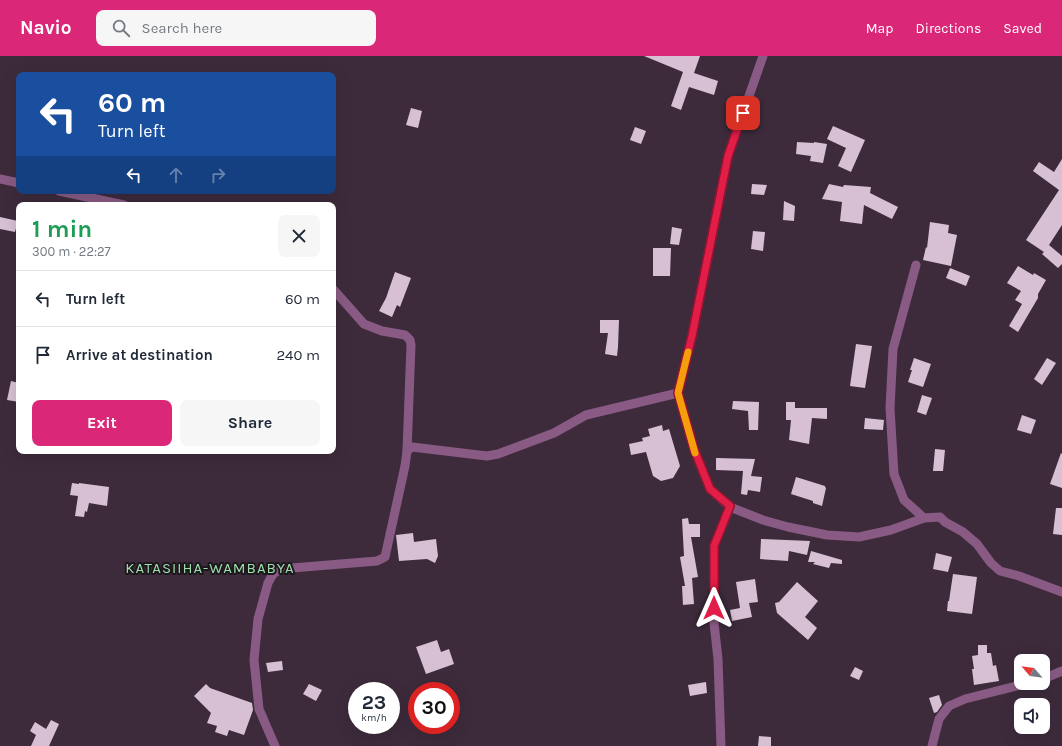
<!DOCTYPE html>
<html lang="en">
<head>
<meta charset="utf-8">
<style>
  :root { --surface:#fff; --page:#f6f6f7; --text:#1f2937; --muted:#747a83; --line:#e0e1e3; --accent:#db2777 }
  body { margin:0; font-family:Karla,sans-serif; background:var(--page); color:var(--text); height:100vh; display:flex; flex-direction:column; font-size:15px; white-space:nowrap }
  * { box-sizing:border-box; margin:0 }
  p { font-size:13px; color:var(--muted) }
  .icon { flex:none; width:22px; height:22px; fill:none; stroke:currentColor; stroke-width:2; stroke-linecap:round; stroke-linejoin:round }
  .map { position:relative; flex:1; overflow:hidden }
  .drawer { position:absolute; left:16px; top:146px; width:320px; height:252px; display:flex; flex-direction:column; background:var(--surface); border-radius:8px; box-shadow:0 4px 16px #0002 }
  .drawer>* { flex:none }
  .top-card { position:absolute; left:16px; top:16px; width:320px; height:122px; border-radius:8px; box-shadow:0 4px 16px #0002; background:#1a4fa0; color:#fff; overflow:hidden }
  .needle { width:26px; rotate:298deg }
  .buttons { position:absolute; left:1014px; top:598px; display:grid; gap:8px }
  .buttons a { display:grid; place-items:center; width:36px; height:36px; border-radius:8px; background:var(--surface); box-shadow:0 4px 16px #0002; font-size:20px }
  .speed { position:absolute; left:348px; top:626px; display:flex; gap:8px; font-size:20px; font-weight:700; text-align:center }
  .speed>* { display:grid; place-content:center; width:52px; height:52px; border-radius:50%; background:var(--surface); box-shadow:0 4px 16px #0002; line-height:1 }
  .speed small { font-size:10px; font-weight:400 }
  .speed .limit { border:6px solid #d22; background:#fff; color:#111 }
  .pin { position:absolute; display:grid; place-items:center; width:34px; height:34px; color:#fff; margin:-17px; border-radius:8px; box-shadow:0 2px 6px #0006 }
  .me { position:absolute; width:44px; margin:-22px; rotate:0deg; stroke-linejoin:round; filter:drop-shadow(0 0 3px #0008) }
  .turn { display:flex; align-items:center; gap:14px; height:84px; padding:0 16px; font-size:18px }
  .turn .icon { width:52px; height:52px; stroke-width:2.5 }
  .turn b { display:block; font-size:28px; line-height:34px }
  .lanes { display:flex; align-items:center; height:38px; padding:0 16px; background:#0003; justify-content:center; gap:20px; direction:ltr }
  .lanes .off { opacity:.35 }
  .round { display:grid; place-items:center; flex:none; width:42px; height:42px; border-radius:8px; background:var(--page) }
  .overview { display:flex; align-items:center; justify-content:space-between; height:68px; padding:0 16px }
  h1 { font-size:24px; font-weight:700; line-height:30px; color:#1e9e55 }
  .action { display:flex; gap:8px; margin-top:auto; padding:8px 16px }
  .action a { flex:1; height:46px; border-radius:8px; background:var(--accent); color:#fff; font-size:16px; font-weight:700; line-height:46px; text-align:center }
  .action a+a { background:var(--page); color:var(--text) }
  ul { padding:0; list-style:none }
  li { display:flex; align-items:center; gap:12px; height:56px; padding:0 16px; border-top:1px solid var(--line) }
  li div { flex:1 }
  li b { display:block; font-size:15px }
  li em { font-style:normal }
  header { display:flex; align-items:center; gap:24px; box-sizing:border-box; height:56px; padding:0 20px; background:var(--accent); color:#fff }
  header strong { font-size:19px }
  nav { display:flex; gap:22px; margin-inline-start:auto; font-size:14px }
  .search { width:280px; height:36px; background:var(--page); display:flex; align-items:center; gap:10px; box-sizing:border-box; padding:0 14px; border-radius:8px; color:var(--muted); font-size:15px }
  .map>svg:first-child { display:block }
</style>
</head>
<body>
<header>
<strong>Navio</strong>
<div class="search"><svg class="icon" aria-label="search" viewBox="0 0 24 24"><circle cx="10" cy="10" r="6"/><path d="M15 15l6 6"/></svg>Search here</div>
<nav><a>Map</a><a>Directions</a><a>Saved</a></nav>
</header>
<div class="map">
<svg width="1062" height="690" viewBox="0 0 1062 690">
  <rect width="100%" height="100%" fill="#3d2b3c"/>
  <g fill="#d7c0d4">
    <path d="M644,0H700L694,17L718,25L714,39L689,31L681,54L671,50L683,16Z"/>
    <path d="M411,52L422,55L418,72L406,69Z"/>
    <path d="M833,70L865,84L851,116L838,110L846,92L827,83Z"/>
    <path d="M635,71L646,75L641,88L630,84Z"/>
    <path d="M797,86L814,87V86L827,88L823,107L810,105L811,100L796,98Z"/>
    <path d="M1062,103V169L1049,189L1062,200V208L1058,212L1042,198L1044,196L1026,184L1059,134L1033,115L1039,106L1054,116Z"/>
    <path d="M752,128L767,129L764,139L751,138Z"/>
    <path d="M829,128L843,131L844,129L871,131L870,137L898,151L892,163L864,149L862,168L840,165L842,146L822,143Z"/>
    <path d="M784,145L795,150L794,165L783,164Z"/>
    <path d="M0,161L18,165L15,176L0,173Z"/>
    <path d="M930,166L949,169L948,177L957,179L951,210L923,204L926,191L927,192Z"/>
    <path d="M672,171L682,173L679,189L670,188Z"/>
    <path d="M753,175L765,176L763,195L751,193Z"/>
    <path d="M653,192H671L670,220H653Z"/>
    <path d="M1018,210L1033,219L1034,217L1046,224L1038,238V242L1018,276L1009,270L1022,248L1015,244L1021,235L1007,227Z"/>
    <path d="M950,212L970,220L966,230L946,222Z"/>
    <path d="M395,216L411,222L400,251L397,249L392,261L379,255L386,242Z"/>
    <path d="M600,264H619L618,291L617,300L605,298L608,277H600Z"/>
    <path d="M856,288L872,290L865,332L850,330Z"/>
    <path d="M914,302L931,308L923,331L908,326L912,314H910Z"/>
    <path d="M1047,302L1056,307L1042,329L1034,323Z"/>
    <path d="M11,325L19,327V346L7,344Z"/>
    <path d="M922,339L932,342L926,359L917,356Z"/>
    <path d="M733,345L759,346L758,374H749L748,355L732,353Z"/>
    <path d="M786,346H795V352H827V363L812,362L809,388L789,384L791,364H786Z"/>
    <path d="M1022,359L1036,364L1031,378L1017,374Z"/>
    <path d="M865,362L884,364L883,374L864,373Z"/>
    <path d="M662,369L663,375L669,373L680,410L673,422L661,425L653,420L646,396L631,399L629,388L643,385L642,382L650,380L648,373Z"/>
    <path d="M935,393L945,394L943,415H933Z"/>
    <path d="M1061,397L1062,398V432L1050,428Z"/>
    <path d="M716,402L755,403L751,420L762,421L760,436L748,434L747,439L741,438L743,415L716,414Z"/>
    <path d="M796,421L825,430V431L826,432L822,450L813,447V445L791,438Z"/>
    <path d="M72,427L79,428V427L109,431L107,450L89,447L87,456L85,455L84,461L75,460L78,440L70,439Z"/>
    <path d="M1056,452H1062V479L1053,478Z"/>
    <path d="M688,462L689,468H700V481H691L698,521L692,522L694,548L683,549L682,530H685L680,501L684,500L682,463Z"/>
    <path d="M413,477L414,486L436,483L438,500L435,507L427,503L399,505L396,479Z"/>
    <path d="M761,483L810,485L807,499L789,495L788,505L760,503Z"/>
    <path d="M811,495L842,504V508L831,507L829,512L813,508L815,506H808Z"/>
    <path d="M936,497L952,501L948,516L933,513Z"/>
    <path d="M953,518L977,521L972,558L947,555L948,545H949Z"/>
    <path d="M755,523L758,546L749,547L752,561L732,565L730,554L740,552L736,526Z"/>
    <path d="M797,526L818,545L805,561L817,572L808,584L777,557L775,547L779,546Z"/>
    <path d="M437,584L441,596L449,593L454,608L426,618L416,591Z"/>
    <path d="M978,589H987V597H991L993,610L996,609L999,625L974,629L972,613H974L972,600L978,599Z"/>
    <path d="M282,605L283,614L268,616L266,607Z"/>
    <path d="M855,611L863,615L859,624L850,620Z"/>
    <path d="M706,626L707,637L690,640L688,629Z"/>
    <path d="M206,628L210,632L252,647L253,654L244,679L229,674L227,680L215,676L217,670L207,667L211,657L194,640Z"/>
    <path d="M309,628L322,634L316,645L303,638Z"/>
    <path d="M939,639L942,649L937,656L934,657L929,642Z"/>
    <path d="M51,664L59,668L49,690H31L36,679L30,675L35,666L46,673Z"/>
    <path d="M759,680L771,681V690H758Z"/>
  </g>
  <g fill="none" stroke-linecap="round" stroke-linejoin="round">
    <g stroke="#895b84" stroke-width="9">
      <path d="M763,0L728,100L692,280L678,337L694,393L710,433L730,451L763,464L788,471L827,479L859,481L891,474L924,462"/>
      <path d="M0,123L19,127"/>
      <path d="M59,135L124,149"/>
      <path d="M916,209L893,293L890,352L894,418L904,444L924,462L940,461L945,466L963,476L977,488L991,507L1000,515L1019,520L1062,536"/>
      <path d="M407,395L412,391L487,400L498,398L554,377L586,359L678,337"/>
      <path d="M1043,623L1062,615"/>
      <path d="M275,690L259,653L254,604L258,563L268,527L273,518L280,513L377,505L385,501L405,410L407,395L411,289L410,284L405,279L382,275L364,268L333,233"/>
      <path d="M721,690L718,603L714,567V490L730,451"/>
      <path d="M932,690L939,663L949,650L965,643L1028,627"/>
    </g>
  </g>
  <g fill="none" stroke-linecap="round" stroke-linejoin="round">
    <defs>
      <path id="route" d="M714,552V490L730,450L710,433L694,393L678,337L692,280L728,100L743,57"/>
    </defs>
    <use href="#route" stroke="#92132f" stroke-width="10"/>
    <use href="#route" stroke="#e11d48" stroke-width="7"/>
    <path stroke="#f59e0b" stroke-width="7" d="M688,296L678,337L695,397"/>
  </g>
  <g text-anchor="middle" dominant-baseline="central" stroke-width="4" stroke-linejoin="round" paint-order="stroke">
    <g font-size="15" letter-spacing="1" fill="#9cdfaa" stroke="#1f171e">
      <text x="210" y="512">KATASIIHA-WAMBABYA</text>
    </g>
  </g>
</svg>
<div class="buttons">
<a><svg class="needle" viewBox="-14 -14 28 28"><path d="M0-13l5 13h-10z" fill="#e53935"/><path d="M0 13l5-13h-10z" fill="#747a83"/></svg></a>
<a><svg class="icon" aria-label="sound" viewBox="0 0 24 24"><path d="M4 9h4l5-4v14l-5-4H4zM17 9q2 3 0 6"/></svg></a>
</div>
<div class="speed"><div>23<small>km/h</small></div><div class="limit">30</div></div>
<div class="pin" style="left:743px;top:57px;background:#d93025"><svg class="icon" aria-label="arrive" viewBox="0 0 24 24"><path d="M6 21V4h12l-3 4 3 4H6"/></svg></div>
<svg class="me" style="left:714px;top:552px" viewBox="-20 -20 40 40"><path d="M0-17L14 15 0 8-14 15z" fill="#e11d48" stroke="#fff" stroke-width="4"/></svg>
<div class="top-card">
<div class="turn"><svg class="icon" aria-label="left" viewBox="0 0 24 24"><path d="M17 20v-9H6M10 6l-5 5 5 5"/></svg><div><b>60 m</b>Turn left</div></div>
<div class="lanes"><svg class="icon" aria-label="left" viewBox="0 0 24 24"><path d="M17 20v-9H6M10 6l-5 5 5 5"/></svg><svg class="icon off" aria-label="ahead" viewBox="0 0 24 24"><path d="M12 20V5M6 11l6-6 6 6"/></svg><svg class="icon off" aria-label="right" viewBox="0 0 24 24"><path d="M7 20v-9h11M14 6l5 5-5 5"/></svg></div>
</div>
<section class="drawer">
<div class="overview"><div><h1>1 min</h1><p>300 m · 22:27</p></div><a class="round"><svg class="icon" aria-label="close" viewBox="0 0 24 24"><path d="M6 6l12 12M18 6L6 18"/></svg></a></div>
<ul>
<li><svg class="icon" aria-label="left" viewBox="0 0 24 24"><path d="M17 20v-9H6M10 6l-5 5 5 5"/></svg><div><b>Turn left</b></div><em>60 m</em></li>
<li><svg class="icon" aria-label="arrive" viewBox="0 0 24 24"><path d="M6 21V4h12l-3 4 3 4H6"/></svg><div><b>Arrive at destination</b></div><em>240 m</em></li>
</ul>
<div class="action"><a>Exit</a><a>Share</a></div>
</section>
</div>
</body>
</html>
